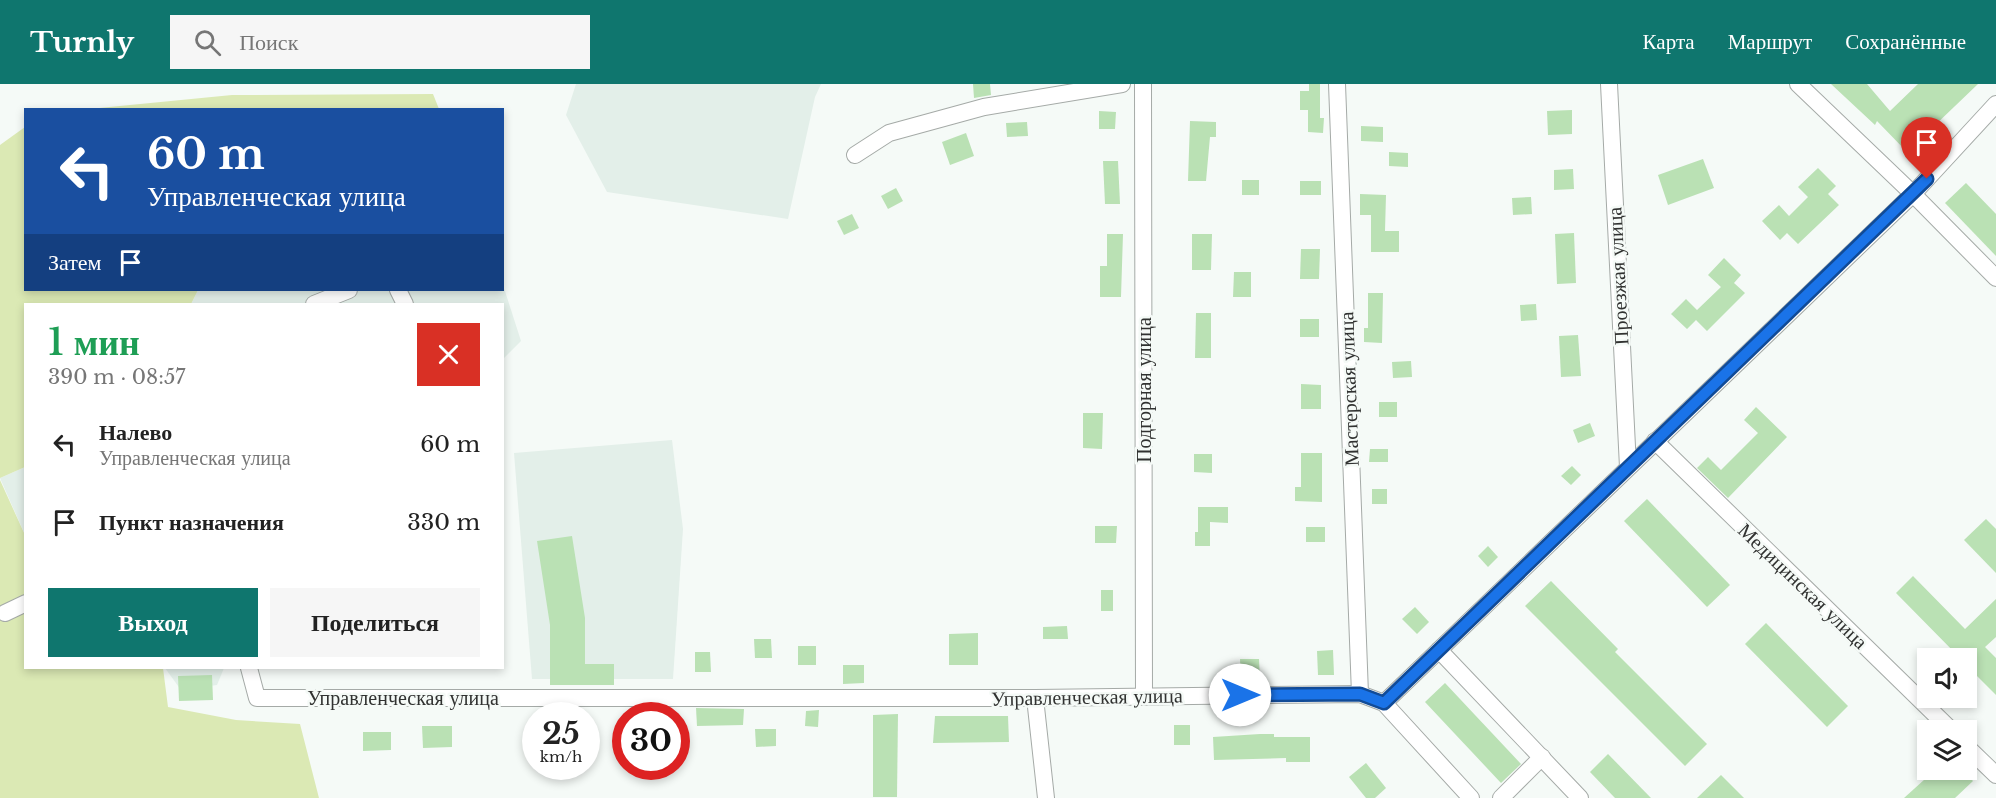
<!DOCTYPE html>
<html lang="ru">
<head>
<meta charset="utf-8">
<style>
  :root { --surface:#fff; --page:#f6f6f6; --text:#222; --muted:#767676; --accent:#0f766e }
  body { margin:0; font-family:"Libre Baskerville",serif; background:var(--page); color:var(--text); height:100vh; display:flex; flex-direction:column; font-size:22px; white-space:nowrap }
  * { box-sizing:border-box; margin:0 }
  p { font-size:20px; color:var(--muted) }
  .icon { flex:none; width:33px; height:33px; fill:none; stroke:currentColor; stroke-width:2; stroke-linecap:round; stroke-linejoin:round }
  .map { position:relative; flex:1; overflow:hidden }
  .panel { position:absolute; left:24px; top:219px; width:480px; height:366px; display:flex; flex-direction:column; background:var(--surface); border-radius:0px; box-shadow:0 3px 9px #0003 }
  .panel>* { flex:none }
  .top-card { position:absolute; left:24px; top:24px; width:480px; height:183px; border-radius:0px; box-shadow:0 3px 9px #0003; background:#1a4fa0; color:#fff; overflow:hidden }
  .fabs { position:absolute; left:1917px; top:564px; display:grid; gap:12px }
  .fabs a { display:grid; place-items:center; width:60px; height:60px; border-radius:0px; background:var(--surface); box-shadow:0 3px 9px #0003; font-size:30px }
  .speed { position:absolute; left:522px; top:618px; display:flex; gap:12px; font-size:30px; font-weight:700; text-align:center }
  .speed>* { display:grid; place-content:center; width:78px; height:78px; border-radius:50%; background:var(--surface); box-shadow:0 3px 9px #0003; line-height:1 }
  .speed small { font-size:15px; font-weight:400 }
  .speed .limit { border:9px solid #d22; background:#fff; color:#111 }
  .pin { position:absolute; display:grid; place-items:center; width:51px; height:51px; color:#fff; margin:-62px -26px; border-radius:50% 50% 50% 0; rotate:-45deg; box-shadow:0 0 6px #0007 }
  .pin .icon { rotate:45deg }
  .me { position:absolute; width:66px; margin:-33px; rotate:90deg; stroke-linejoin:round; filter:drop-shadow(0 0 4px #0008) }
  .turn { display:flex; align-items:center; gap:21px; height:126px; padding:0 24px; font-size:27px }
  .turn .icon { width:78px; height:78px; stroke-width:2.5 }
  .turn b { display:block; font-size:42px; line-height:51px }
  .then { display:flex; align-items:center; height:57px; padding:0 24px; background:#0003; gap:12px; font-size:22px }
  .round { display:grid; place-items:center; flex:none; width:63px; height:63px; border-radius:0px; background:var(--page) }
  .summary { display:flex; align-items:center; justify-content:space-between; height:102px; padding:0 24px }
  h1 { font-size:36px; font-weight:600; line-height:45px; color:#1e9e55 }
  .button { display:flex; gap:12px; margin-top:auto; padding:12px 24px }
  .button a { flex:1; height:69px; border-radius:0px; background:var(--accent); color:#fff; font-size:24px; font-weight:600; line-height:69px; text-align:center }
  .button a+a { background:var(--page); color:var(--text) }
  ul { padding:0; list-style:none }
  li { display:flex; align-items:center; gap:18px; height:78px; padding:0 24px }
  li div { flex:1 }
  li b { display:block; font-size:22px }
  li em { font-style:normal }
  header { display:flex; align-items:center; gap:36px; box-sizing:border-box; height:84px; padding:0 30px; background:var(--accent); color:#fff }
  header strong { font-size:28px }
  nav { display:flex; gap:33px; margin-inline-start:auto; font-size:21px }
  .search { width:420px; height:54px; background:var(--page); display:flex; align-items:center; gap:15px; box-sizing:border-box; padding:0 21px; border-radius:0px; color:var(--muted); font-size:22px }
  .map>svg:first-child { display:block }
</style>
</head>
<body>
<header>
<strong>Turnly</strong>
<div class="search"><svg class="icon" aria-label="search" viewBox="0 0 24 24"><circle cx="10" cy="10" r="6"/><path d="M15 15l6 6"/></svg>Поиск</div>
<nav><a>Карта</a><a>Маршрут</a><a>Сохранённые</a></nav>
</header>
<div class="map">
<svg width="1996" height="714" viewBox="0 0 1996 714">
  <rect width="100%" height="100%" fill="#f5faf7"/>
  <g fill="#e3efe9">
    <path d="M576,0H821L815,13L788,135L607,108L566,31Z"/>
    <path d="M503,201L521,257L503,275L502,220H191L198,206H502Z"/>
    <path d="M672,356L683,445L673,595H532L514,369Z"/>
    <path d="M25,383V451L0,394Z"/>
    <path d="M165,584H224L217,601L181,606Z"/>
  </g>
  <g fill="#dbe9b4">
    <path d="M433,10L439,25H89L232,11Z"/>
    <path d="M25,43L26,206H198L191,220H26L25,383L0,394V61Z"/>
    <path d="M0,396L25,451L26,584H163L168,623L236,636L300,640L319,714H0Z"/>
  </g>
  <g fill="#bae1b4">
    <path d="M973,0H990L991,11L974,14Z"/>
    <path d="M1309,0H1320V34H1324L1323,49L1308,48V26H1300V7H1309Z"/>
    <path d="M1831,0H1867L1890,27L1918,0H1978L1907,68L1877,37L1875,41Z"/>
    <path d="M1572,26V50L1548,51L1547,27Z"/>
    <path d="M1099,27L1116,28L1115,45H1099Z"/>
    <path d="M1190,37L1216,38V53H1210L1206,97H1188Z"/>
    <path d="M1027,38L1028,52L1007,53L1006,39Z"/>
    <path d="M1361,42L1383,43V58L1361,57Z"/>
    <path d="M966,49L974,72L950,81L942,58Z"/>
    <path d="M1389,68L1408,69V83L1389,82Z"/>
    <path d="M1703,75L1714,104L1668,121L1658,91Z"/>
    <path d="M1103,77H1118L1120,120H1105Z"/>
    <path d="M1818,84L1836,102L1828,110L1839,121L1798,160L1787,149L1780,156L1762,137L1779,121L1789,132L1808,113L1798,103Z"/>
    <path d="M1573,85L1574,105L1554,106V86Z"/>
    <rect x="1242" y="96" width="17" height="15"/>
    <rect x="1300" y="97" width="21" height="14"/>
    <path d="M1966,99L1996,130V172L1945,119Z"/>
    <path d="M896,104L903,117L888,125L881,112Z"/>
    <path d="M1360,110L1386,111L1385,147H1399V168H1371V131H1360Z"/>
    <path d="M1531,113L1532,130L1513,131L1512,114Z"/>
    <path d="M852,130L859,144L844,151L837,137Z"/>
    <path d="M1574,149L1576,199L1557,200L1555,150Z"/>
    <path d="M1107,150H1123L1121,213H1100V182H1107Z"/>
    <path d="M1192,150H1212L1211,186H1192Z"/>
    <path d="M1301,165H1320L1319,195H1300Z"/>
    <path d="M1724,174L1741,191L1734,199L1745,209L1707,247L1696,236L1687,245L1671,230L1686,215L1697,226L1721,203L1708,191Z"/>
    <path d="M1234,188H1251V213H1233Z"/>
    <path d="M1368,209H1383L1382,259L1364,258V244H1368Z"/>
    <path d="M1536,220L1537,236L1521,237L1520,221Z"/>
    <path d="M1196,229H1211V274H1195Z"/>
    <rect x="1300" y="235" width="19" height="18"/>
    <path d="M1578,251L1581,292L1561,293L1559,252Z"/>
    <path d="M1411,277L1412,293L1393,294L1392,278Z"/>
    <path d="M1301,300L1321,301V325H1301Z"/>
    <rect x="1379" y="318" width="18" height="15"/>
    <path d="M1756,323L1787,353L1728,414L1697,384L1708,373L1721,386L1758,349L1744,336Z"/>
    <path d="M1083,329H1103L1102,365L1083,364Z"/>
    <path d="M1590,339L1595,352L1578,359L1573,346Z"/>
    <path d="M1370,365H1388V378H1369Z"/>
    <path d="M1301,369H1322V418L1295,417V403H1301Z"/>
    <path d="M1194,370H1212V389L1194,388Z"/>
    <path d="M1572,382L1581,391L1571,401L1561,392Z"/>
    <rect x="1372" y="405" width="15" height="15"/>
    <path d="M1647,415L1730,501L1707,523L1624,437Z"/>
    <path d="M1198,423H1228V439L1210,438V462H1195V448H1198Z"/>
    <path d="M1986,435L1996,445V489L1964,456Z"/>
    <path d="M1095,442H1117L1116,459H1095Z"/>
    <rect x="1306" y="443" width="19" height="15"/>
    <path d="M572,452L585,534V580H614V601H550V541L537,457Z"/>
    <path d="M1488,462L1498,473L1488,483L1478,472Z"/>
    <path d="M1913,492L1965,545L1996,515V553L1985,563L1996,574V611L1966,581V574H1960L1896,509Z"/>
    <path d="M1551,497L1618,565L1615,568L1707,660L1685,682L1525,522Z"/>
    <rect x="1101" y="506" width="12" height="21"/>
    <path d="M1415,523L1429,538L1417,550L1402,535Z"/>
    <path d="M1766,539L1848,622L1827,643L1745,560Z"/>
    <path d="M1067,542L1068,555H1043V543Z"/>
    <path d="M978,549V581H949V550Z"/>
    <path d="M754,555H771L772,574H755Z"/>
    <rect x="798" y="562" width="18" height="19"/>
    <path d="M1333,566L1334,591H1318L1317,567Z"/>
    <path d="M695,568H710L711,588H695Z"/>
    <path d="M1240,575H1259L1260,596L1241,597Z"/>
    <path d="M843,581H864V599L843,600Z"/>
    <path d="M212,591L213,616L179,617L178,592Z"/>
    <path d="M1445,599L1521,680L1501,699L1425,618Z"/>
    <path d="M696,624L744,625L743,641L697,642Z"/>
    <path d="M819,626L818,643L805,642L806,627Z"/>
    <path d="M898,630L897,713H873V631Z"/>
    <path d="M935,632H1008L1009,658L933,659Z"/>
    <rect x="1174" y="641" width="16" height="20"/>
    <path d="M422,642H452V663L423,664Z"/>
    <path d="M755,645H776V662L756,663Z"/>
    <path d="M363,648H391V666L363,667Z"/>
    <path d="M1260,650H1274V653H1310V678H1286V674L1214,676L1213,653Z"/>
    <path d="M1608,670L1651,714H1615L1590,688Z"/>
    <path d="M1366,679L1386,704L1375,714H1366L1349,693Z"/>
    <path d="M1935,686H1962L1973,697L1955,714H1904Z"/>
    <path d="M1721,691L1744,714H1697Z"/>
  </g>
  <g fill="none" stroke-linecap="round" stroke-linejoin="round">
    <defs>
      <g id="minor">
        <path d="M1143,0L1144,612"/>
        <path d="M1337,0L1360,610"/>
        <path d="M1609,0L1628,383"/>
        <path d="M1798,0L1913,110L1996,194"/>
        <path d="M855,71L889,49L984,23L1122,0"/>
        <path d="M398,206L405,220"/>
        <path d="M314,220L349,206"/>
        <path d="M1655,357L1951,646"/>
        <path d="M5,529L26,519"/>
        <path d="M1439,566L1580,714"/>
        <path d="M249,584L257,614H1035L1360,610L1384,619L1471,714"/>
        <path d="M1035,614L1046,714"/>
        <path d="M1384,619L1913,110L1996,20"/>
        <path d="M1966,662L1996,691"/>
        <path d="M1501,714L1542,673"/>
      </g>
    </defs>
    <use href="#minor" stroke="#a5aaa7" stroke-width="18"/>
    <use href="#minor" stroke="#fff" stroke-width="16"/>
  </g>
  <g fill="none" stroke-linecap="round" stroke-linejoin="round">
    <defs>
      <path id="route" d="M1240,611L1360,610L1384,619L1927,95"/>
    </defs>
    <use href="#route" stroke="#114b97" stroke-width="15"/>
    <use href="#route" stroke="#1a73e8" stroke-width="10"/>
  </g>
  <g text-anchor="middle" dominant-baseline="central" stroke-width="5" stroke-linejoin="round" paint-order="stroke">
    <g font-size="20" fill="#313231" stroke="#f5faf7">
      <text transform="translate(1618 192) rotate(-93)">Проезжая улица</text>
      <text transform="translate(1349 305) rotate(-92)">Мастерская улица</text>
      <text transform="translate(1144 306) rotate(-90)">Подгорная улица</text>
      <text transform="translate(1803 502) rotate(44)">Медицинская улица</text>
      <text transform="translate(1087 613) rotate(-1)">Управленческая улица</text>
      <text x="403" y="614">Управленческая улица</text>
    </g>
  </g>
</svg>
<div class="fabs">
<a><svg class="icon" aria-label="sound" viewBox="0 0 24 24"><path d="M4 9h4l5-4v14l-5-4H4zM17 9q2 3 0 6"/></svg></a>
<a><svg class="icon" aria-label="layers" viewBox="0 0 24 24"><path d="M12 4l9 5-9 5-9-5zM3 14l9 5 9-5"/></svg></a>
</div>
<div class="speed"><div>25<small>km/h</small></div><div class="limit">30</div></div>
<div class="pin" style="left:1927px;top:95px;background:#d93025"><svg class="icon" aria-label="arrive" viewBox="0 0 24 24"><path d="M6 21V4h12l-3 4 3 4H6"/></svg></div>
<svg class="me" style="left:1240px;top:611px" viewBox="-20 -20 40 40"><circle r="19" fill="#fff"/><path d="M0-13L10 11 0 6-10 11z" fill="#1a73e8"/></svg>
<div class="top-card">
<div class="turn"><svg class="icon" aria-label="left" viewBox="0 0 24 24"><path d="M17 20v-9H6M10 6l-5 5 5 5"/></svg><div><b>60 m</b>Управленческая улица</div></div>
<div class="then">Затем<svg class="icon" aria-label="arrive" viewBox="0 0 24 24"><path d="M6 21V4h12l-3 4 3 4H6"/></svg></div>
</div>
<section class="panel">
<div class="summary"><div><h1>1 мин</h1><p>390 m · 08:57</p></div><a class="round" style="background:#d93025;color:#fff"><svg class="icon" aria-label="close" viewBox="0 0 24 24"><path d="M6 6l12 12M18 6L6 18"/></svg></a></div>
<ul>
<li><svg class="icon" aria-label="left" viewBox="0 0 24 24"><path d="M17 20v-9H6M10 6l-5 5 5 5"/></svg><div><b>Налево</b><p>Управленческая улица</p></div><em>60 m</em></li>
<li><svg class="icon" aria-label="arrive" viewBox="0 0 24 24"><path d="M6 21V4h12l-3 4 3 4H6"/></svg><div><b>Пункт назначения</b></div><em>330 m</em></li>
</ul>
<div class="button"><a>Выход</a><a>Поделиться</a></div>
</section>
</div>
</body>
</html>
